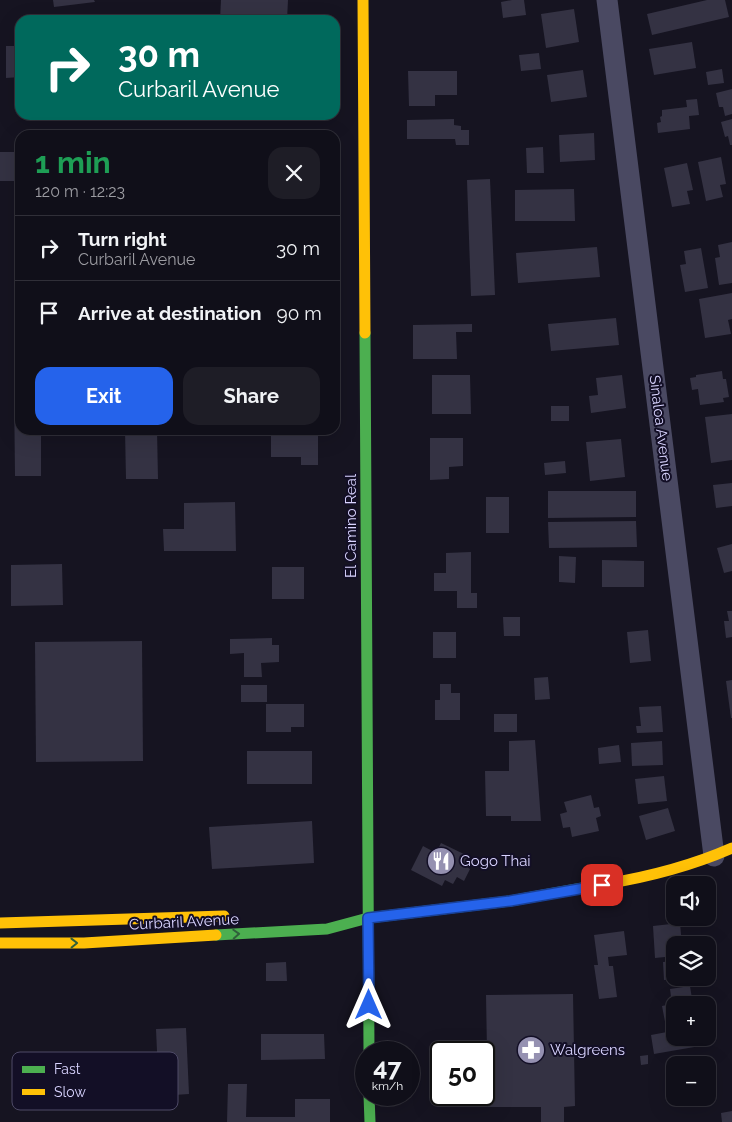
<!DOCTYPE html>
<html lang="en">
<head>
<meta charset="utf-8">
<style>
  :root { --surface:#100f19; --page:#1e1d26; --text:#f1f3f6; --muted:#9c9ca2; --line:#302f38; --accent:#2563eb }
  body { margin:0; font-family:Raleway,sans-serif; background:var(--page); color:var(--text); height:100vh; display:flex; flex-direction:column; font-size:19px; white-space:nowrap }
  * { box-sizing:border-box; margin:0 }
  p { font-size:16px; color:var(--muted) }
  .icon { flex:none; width:28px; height:28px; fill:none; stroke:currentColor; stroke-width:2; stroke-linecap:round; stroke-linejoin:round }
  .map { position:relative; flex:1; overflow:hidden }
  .side { position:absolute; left:15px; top:130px; width:325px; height:305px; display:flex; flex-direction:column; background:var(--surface); border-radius:15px; box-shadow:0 5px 20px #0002,0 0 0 1px var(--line) }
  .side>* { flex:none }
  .banner { position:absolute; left:15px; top:15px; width:325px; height:105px; border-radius:15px; box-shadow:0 5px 20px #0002,0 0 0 1px var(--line); background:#00695c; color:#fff; overflow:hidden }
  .controls { position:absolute; left:666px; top:876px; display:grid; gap:10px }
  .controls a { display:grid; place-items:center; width:50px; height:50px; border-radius:10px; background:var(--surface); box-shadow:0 5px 20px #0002,0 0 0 1px var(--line); font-size:25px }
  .speed { position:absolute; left:355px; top:1041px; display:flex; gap:10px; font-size:25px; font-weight:700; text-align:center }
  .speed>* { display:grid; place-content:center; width:65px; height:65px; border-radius:50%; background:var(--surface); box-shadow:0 5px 20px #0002,0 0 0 1px var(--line); line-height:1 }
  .speed small { font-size:12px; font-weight:400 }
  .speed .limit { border:2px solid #111; border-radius:8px; background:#fff; color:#111 }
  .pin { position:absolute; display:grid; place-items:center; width:42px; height:42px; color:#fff; margin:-21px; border-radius:10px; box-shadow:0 2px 8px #0006 }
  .me { position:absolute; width:55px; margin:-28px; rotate:0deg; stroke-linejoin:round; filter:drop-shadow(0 0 4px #0008) }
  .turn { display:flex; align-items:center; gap:18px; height:105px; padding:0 20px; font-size:22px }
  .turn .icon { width:65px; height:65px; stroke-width:2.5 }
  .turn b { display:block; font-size:35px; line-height:42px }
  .round { display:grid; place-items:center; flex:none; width:52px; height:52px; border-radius:15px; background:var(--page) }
  .headline { display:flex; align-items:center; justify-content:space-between; height:85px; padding:0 20px }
  h1 { font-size:30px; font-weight:700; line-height:38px; color:#1e9e55 }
  .primary-button { display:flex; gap:10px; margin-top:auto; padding:10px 20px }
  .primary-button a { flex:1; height:58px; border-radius:15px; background:var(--accent); color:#fff; font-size:20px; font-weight:700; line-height:58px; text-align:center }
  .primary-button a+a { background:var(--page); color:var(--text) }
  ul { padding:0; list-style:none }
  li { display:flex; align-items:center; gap:15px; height:65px; padding:0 20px; border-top:1px solid var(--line) }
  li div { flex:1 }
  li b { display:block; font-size:19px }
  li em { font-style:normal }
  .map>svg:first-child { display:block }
</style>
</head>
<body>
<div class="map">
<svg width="732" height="1122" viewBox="0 0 732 1122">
  <rect width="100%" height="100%" fill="#161421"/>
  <g fill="#343243">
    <path d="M53,0H94L95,2L54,7Z"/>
    <path d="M221,0H288L287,20H220Z"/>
    <path d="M512,0H524L526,15L503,18L501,2Z"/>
    <path d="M707,0H725L729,17L652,35L647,14Z"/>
    <path d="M574,9L579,42L546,48L541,14Z"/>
    <path d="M692,42L696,68L654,75L649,49Z"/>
    <path d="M6,46H20V77L6,78Z"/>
    <path d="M539,53L541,69L521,71L519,55Z"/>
    <path d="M722,69L724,83L708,85L706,72Z"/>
    <path d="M583,70L587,97L551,102L547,75Z"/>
    <path d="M408,71H457V95H435V106H409Z"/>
    <path d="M732,89V114L725,116L723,107H719L716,93Z"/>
    <path d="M697,99L699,115L689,116L690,129L658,133L657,123L661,122L660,117L662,116V110L687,107L686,100Z"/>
    <path d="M454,119V125L461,126V130H469V145H456L455,139H407V120Z"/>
    <path d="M732,119V145H730L728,136L725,137L721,122Z"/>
    <path d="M594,133L595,160L560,162L559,135Z"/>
    <path d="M543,147L544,173H527L526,148Z"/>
    <rect x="0" y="152" width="20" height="29"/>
    <path d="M721,157L726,184L720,185L723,197L706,201L698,162Z"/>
    <path d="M687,163L693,190L687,191L690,204L672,207L664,168Z"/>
    <path d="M490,179L495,295L471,296L467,180Z"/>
    <path d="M574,189L575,221H515V190Z"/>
    <path d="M732,242V283L719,285L715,258L720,257L718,245Z"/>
    <path d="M597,247L600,277L518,283L516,253Z"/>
    <path d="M701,248L708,288L685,292L680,265L686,264L684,251Z"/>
    <path d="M732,293V319L728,320L731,334L705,338L699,299Z"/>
    <path d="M616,318L619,345L551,351L548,324Z"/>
    <path d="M472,324V332H456L457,359H413V325Z"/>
    <path d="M722,371L723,379H726L729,397L723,398L724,402L700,405L698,389L692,390L690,378L696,377V375Z"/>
    <path d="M432,375H470L471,414H432Z"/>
    <path d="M622,375L626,408L591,413L589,396L598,395L596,378Z"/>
    <path d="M14,387H20V430H41V476H15Z"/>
    <rect x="551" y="406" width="18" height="15"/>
    <path d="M732,414V460L711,463L705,417Z"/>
    <path d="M125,430H157L158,479H126Z"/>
    <path d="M302,430H318V465H301V457H271V433H302Z"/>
    <path d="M430,438H463V466L449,467V479L430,480Z"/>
    <path d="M621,439L625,477L590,481L586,442Z"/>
    <path d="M565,461L566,473L545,475L544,463Z"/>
    <path d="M732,483V506L716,508L713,485Z"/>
    <path d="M548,491H636V517L548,518Z"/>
    <rect x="486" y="497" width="23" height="36"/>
    <path d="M235,502L236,551H164L163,529H184V503Z"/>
    <path d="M636,521L637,547L549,548L548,522Z"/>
    <path d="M732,544V571L724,573L717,548Z"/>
    <path d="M471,552V593H477V608H457V591H434V573H446V553Z"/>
    <path d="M559,556L576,557L575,583L559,582Z"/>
    <path d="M602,560L644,561V587H602Z"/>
    <path d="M62,564L63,605L11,606V565Z"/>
    <rect x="272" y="567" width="32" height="32"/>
    <path d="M727,611H732V637L726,638L724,621H729Z"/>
    <path d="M503,617H520V636H504Z"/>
    <path d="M648,630L651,661L630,663L627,632Z"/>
    <rect x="433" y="632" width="23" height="26"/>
    <path d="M272,638V645H279V662L261,663L262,677H244V653L230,654V639Z"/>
    <path d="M142,641L143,761L36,762L35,642Z"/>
    <path d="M548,677L550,699L535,700L534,678Z"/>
    <path d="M732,680V718H731L726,681Z"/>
    <path d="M440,684H451V693H460V720H435V700H440Z"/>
    <rect x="241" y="685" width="26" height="17"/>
    <path d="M266,704H304V727H291V732H266Z"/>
    <path d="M661,706L663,732L637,733L636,726H641L639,707Z"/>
    <rect x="494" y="714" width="23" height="18"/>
    <path d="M535,740L541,821H511V816H486L485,771H509V741Z"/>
    <path d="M662,741L663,765L632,766L631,743Z"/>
    <path d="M619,745L621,762L599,764L598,748Z"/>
    <rect x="247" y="751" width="65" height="33"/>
    <path d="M664,776L667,801L638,804L635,779Z"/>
    <path d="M591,795L594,808L599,807L601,816L596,818L599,831L572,837L570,827L563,828L560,814L567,812L564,802Z"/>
    <path d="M668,808L675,831L646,840L639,816Z"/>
    <path d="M312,821L314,863L212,869L209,827Z"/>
    <path d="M441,843L468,856L464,865L470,869L464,881L457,877L453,884L445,880L442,886L411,870L423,846L436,853Z"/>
    <path d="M680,923L682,945H675V956L655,958L653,926Z"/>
    <path d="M624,931L627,955L608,957L609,966H613L617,997L599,999L594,965H598L594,935Z"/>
    <path d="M675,961V978H682V979L664,980L663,962Z"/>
    <path d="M286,962L287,981H266V963Z"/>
    <path d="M690,986L693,1005H675V1038H699L700,1046L654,1054L651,1035L667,1032L662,1006L672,1004L670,989Z"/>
    <path d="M573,994L575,1106L564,1107V1122H541V1107H488L486,995Z"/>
    <path d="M186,1028L189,1094L159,1096L156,1029Z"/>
    <path d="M261,1034H324L325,1059L261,1060Z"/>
    <path d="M648,1055V1064L641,1065L640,1056Z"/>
    <path d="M228,1084H247L246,1117H295V1099H330V1122H227Z"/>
    <path d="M732,1111V1122H722L721,1113Z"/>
  </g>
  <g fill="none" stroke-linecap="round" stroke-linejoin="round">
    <path stroke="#4a4962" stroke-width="21" d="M607,0L714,856"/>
    <g stroke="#4caf50" stroke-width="11">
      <path d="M365,333L369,1052"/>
      <path d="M216,935L327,929L368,918L510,901L605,884"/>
      <path d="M369,1095L370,1122"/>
    </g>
    <g stroke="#ffc107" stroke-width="11">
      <path d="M363,0L365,333"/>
      <path d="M605,884C648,877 691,866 732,848"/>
      <path d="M0,923L224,916"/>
      <path d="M0,943H84L216,935"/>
    </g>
  </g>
  <defs><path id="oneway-chevron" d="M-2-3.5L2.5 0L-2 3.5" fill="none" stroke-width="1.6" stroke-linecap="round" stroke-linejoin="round" transform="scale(1.25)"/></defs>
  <g stroke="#305f3b">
    <use href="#oneway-chevron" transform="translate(236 934) rotate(-3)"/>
    <use href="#oneway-chevron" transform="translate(74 943) rotate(-1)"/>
  </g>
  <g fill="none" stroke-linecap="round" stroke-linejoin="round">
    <defs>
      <path id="route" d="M369,1005L368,918L510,901L602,885"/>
    </defs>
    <use href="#route" stroke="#184099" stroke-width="12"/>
    <use href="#route" stroke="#2563eb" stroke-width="9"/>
  </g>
  <defs>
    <symbol id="restaurant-disc" viewBox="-11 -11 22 22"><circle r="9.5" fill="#9591b1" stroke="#130f26"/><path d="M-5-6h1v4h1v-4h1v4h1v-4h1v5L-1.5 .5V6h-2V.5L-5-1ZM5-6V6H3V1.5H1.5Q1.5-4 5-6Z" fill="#fff"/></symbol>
    <symbol id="pharmacy-disc" viewBox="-11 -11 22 22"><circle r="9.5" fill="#9591b1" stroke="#130f26"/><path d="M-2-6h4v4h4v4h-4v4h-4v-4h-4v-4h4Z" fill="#fff"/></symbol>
  </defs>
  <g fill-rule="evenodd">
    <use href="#restaurant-disc" x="425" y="845" width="32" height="32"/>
    <use href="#pharmacy-disc" x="515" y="1034" width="32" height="32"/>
  </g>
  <g text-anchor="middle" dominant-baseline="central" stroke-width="4" stroke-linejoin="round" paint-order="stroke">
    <g font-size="15" fill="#d9d4ff" stroke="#130f26">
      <text transform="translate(661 428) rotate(83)">Sinaloa Avenue</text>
      <text transform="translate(351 526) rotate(-90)">El Camino Real</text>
      <text transform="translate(184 922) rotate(-3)">Curbaril Avenue</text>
    </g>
    <g font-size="15" fill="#d9d4ff" stroke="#130f26" text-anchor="start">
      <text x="460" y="861">Gogo Thai</text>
      <text x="550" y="1050">Walgreens</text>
    </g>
  </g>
  <rect x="12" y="1052" width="166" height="58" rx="8" fill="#130f26" stroke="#4e4a67" stroke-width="1"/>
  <rect x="22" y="1066" width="23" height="7" fill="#4caf50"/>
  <rect x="22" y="1089" width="23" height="6" fill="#ffc107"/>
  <g font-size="14" fill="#d9d4ff">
    <text x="54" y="1074">Fast</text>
    <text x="54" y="1097">Slow</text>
  </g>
</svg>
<div class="controls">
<a><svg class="icon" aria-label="sound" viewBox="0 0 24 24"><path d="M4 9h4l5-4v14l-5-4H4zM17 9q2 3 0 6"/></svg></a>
<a><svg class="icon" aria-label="layers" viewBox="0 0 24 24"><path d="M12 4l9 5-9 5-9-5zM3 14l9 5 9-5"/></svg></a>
<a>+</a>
<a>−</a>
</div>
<div class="speed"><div>47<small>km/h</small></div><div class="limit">50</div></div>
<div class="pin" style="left:602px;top:885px;background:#d93025"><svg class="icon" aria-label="arrive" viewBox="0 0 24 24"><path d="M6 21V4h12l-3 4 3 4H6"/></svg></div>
<svg class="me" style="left:369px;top:1005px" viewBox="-20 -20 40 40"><path d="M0-17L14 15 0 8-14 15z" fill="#2563eb" stroke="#fff" stroke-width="4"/></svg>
<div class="banner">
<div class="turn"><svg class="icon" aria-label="right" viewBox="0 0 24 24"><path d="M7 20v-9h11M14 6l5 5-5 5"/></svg><div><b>30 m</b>Curbaril Avenue</div></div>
</div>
<section class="side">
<div class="headline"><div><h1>1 min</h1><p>120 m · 12:23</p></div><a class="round"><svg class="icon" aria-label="close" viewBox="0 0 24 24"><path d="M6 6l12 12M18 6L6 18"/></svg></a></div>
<ul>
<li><svg class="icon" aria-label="right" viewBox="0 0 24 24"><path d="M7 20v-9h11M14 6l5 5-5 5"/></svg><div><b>Turn right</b><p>Curbaril Avenue</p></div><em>30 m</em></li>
<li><svg class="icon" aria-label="arrive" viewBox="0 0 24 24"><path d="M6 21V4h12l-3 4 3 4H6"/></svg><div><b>Arrive at destination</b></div><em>90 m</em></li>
</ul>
<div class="primary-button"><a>Exit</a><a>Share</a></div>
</section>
</div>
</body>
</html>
